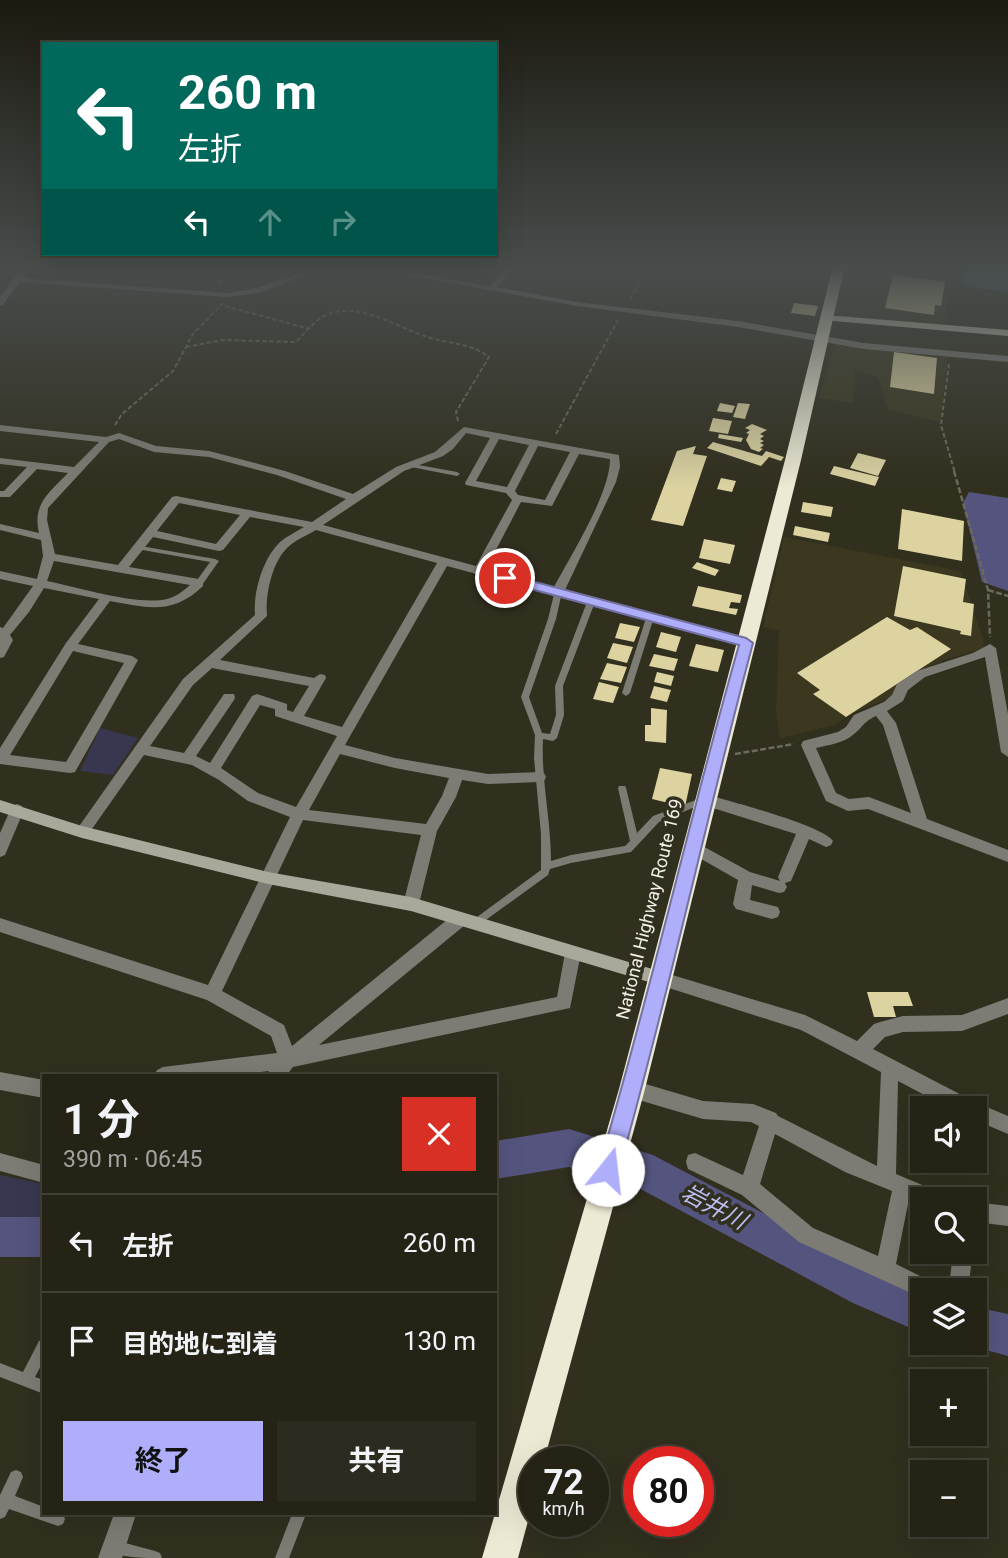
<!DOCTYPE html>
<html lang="ja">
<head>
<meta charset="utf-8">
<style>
  :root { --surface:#252316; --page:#2d2b1f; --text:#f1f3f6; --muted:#a3a4a1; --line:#424035; --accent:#afaefa }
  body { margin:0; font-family:Roboto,"Noto Sans JP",sans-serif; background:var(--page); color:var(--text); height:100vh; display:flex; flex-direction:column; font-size:26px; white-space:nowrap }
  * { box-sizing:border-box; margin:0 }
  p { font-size:23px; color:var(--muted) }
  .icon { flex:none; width:38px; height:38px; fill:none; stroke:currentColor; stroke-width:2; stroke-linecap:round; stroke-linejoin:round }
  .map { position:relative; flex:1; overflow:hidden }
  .sheet { position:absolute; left:42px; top:1074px; width:455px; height:441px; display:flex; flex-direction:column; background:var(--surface); border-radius:0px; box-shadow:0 7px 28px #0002,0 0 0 2px var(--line) }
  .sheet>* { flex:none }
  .banner { position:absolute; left:42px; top:42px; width:455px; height:214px; border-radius:0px; box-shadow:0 7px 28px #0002,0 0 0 2px var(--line); background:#00695c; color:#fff; overflow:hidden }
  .fabs { position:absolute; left:910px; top:1096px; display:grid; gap:14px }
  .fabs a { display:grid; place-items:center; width:77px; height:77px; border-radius:0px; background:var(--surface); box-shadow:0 7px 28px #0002,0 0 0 2px var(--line); font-size:35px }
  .speed { position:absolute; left:518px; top:1446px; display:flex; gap:14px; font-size:35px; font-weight:700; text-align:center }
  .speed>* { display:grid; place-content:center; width:91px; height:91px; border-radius:50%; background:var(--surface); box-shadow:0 7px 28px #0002,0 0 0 2px var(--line); line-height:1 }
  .speed small { font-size:18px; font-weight:400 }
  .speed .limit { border:10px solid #d22; background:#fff; color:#111 }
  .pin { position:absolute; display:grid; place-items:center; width:60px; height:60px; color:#fff; margin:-30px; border:4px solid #fff; border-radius:50%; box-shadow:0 2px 7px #0007 }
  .me { position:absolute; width:77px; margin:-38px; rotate:16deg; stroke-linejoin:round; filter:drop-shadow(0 0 5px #0008) }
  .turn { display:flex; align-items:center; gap:24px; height:147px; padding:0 21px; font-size:32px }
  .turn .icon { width:91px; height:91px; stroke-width:2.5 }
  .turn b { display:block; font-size:49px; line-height:60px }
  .lanes { display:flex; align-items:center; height:66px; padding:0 21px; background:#0003; justify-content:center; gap:35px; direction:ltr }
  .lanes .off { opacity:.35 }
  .round { display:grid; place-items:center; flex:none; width:74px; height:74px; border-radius:0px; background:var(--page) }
  .head { display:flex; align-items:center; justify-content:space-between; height:119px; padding:0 21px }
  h1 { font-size:42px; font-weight:700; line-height:52px }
  .button { display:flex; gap:14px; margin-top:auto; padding:14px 21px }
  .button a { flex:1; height:80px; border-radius:0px; background:var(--accent); color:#111; font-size:28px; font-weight:700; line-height:80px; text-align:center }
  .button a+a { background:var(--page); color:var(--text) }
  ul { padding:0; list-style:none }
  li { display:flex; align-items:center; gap:21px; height:98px; padding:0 21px; border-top:2px solid var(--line) }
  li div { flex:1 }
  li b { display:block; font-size:26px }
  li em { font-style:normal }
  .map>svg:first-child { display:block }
</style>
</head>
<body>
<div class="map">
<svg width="1008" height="1558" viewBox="0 0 1008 1558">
  <rect width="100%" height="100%" fill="#312f1e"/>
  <g fill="#3c3820">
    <path d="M844,270H902V275L953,281V285L947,288L946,326L841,316L833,311Z"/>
    <path d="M835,344L947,357L941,422L888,410L878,377L864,373L855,371L854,403L819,398Z"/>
    <path d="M784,537L960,571L984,643L983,648L941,661L912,674L891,697L852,713L834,725L780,738L776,713L779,631L763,627Z"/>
  </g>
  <g fill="#38374f">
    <path d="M100,728L138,738L113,775L80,771Z"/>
    <path d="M0,1175L44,1184V1224H0Z"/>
  </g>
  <g fill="#55547e">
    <path d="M962,270H1008V292L964,286Z"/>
    <path d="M969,492L1008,498V591L982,582L963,503Z"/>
  </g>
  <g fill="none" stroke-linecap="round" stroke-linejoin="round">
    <g fill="#55547e" fill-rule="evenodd">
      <path d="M569,1129L653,1155L881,1275L922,1292V1333L853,1303L633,1185L569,1167L495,1179V1141Z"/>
      <rect x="0" y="1217" width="44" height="40"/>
      <path d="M975,1307L1008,1314V1356L960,1343L975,1342Z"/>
    </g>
  </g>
  <g fill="#dcd3a1">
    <path d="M893,275L945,282L941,306L935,305L934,315L885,308Z"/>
    <path d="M794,303L818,306L815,316L791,313Z"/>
    <path d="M894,352L937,358L934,394L890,387Z"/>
    <path d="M720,403L735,406L732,413L717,411Z"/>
    <path d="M738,403L750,404L745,419L733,417Z"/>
    <path d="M713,418L732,421L728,434L709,431Z"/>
    <path d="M752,424L767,430L760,434L764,436L760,439L764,441L760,443L764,445L760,448L763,449L759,452L751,449L746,440L749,434L746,433L750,430L745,428Z"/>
    <path d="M719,434L743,438L741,442L718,438Z"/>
    <path d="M713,442L762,456L766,451L784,457L781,461L769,457L761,466L707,448Z"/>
    <path d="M696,446L693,454L707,456L683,526L651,520L677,451Z"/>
    <path d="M858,453L886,460L878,476L850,468Z"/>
    <path d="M834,466L879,477L875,486L830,474Z"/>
    <path d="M721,478L736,481L732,492L717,489Z"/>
    <path d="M803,502L833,507L831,517L801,512Z"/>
    <path d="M902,509L964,521L962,561L898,549Z"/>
    <path d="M795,526L830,533L828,542L793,535Z"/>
    <path d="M704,539L735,545L730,564L699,558Z"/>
    <path d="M697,562L719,570L715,576L692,568Z"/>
    <path d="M903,566L966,579L963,602L974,604L971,636L960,634L961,631L894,616Z"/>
    <path d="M698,586L742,595L740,603L731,602L729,608L738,609L736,615L692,606Z"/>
    <path d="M887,617L910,630L917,627L951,649L846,717L813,694L820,690L797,673Z"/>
    <path d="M620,623L640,627L634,642L615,638Z"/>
    <path d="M661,632L681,637L676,652L656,647Z"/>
    <path d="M613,643L633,647L627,663L607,658Z"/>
    <path d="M696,644L724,650L718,672L689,666Z"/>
    <path d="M654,654L678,659L674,671L649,666Z"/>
    <path d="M607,663L627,667L621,683L600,679Z"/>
    <path d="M657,672L674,676L671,686L654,682Z"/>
    <path d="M599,682L619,687L613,703L593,699Z"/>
    <path d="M654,686L671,690L667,702L650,698Z"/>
    <path d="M651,708L667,710L666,743L645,741V725H651Z"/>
    <path d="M660,768L692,774L685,807L652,799Z"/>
    <path d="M867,992H908L913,1006H893L896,1017H874Z"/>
  </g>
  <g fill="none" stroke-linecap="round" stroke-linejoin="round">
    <g stroke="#6c6a5b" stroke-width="2" stroke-dasharray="4.5 2.5" stroke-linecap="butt">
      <path d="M219,284L229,270"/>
      <path d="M630,299L649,270"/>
      <path d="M225,306L310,329"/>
      <path d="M186,347L223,340L296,342C304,334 314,321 324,316C357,299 397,328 428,337C449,344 471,343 489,357L456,412L458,421"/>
      <path d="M949,364L941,425L955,473"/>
      <path d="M115,425L122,414L173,371L193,334L223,303"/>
      <path d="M556,434L618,320"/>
    </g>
    <g stroke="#6c6a5b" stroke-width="2.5" stroke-dasharray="6 2.5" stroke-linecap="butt">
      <path d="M954,471L988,590L990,637"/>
      <path d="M988,590L1008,596"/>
      <path d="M735,754L794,744"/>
    </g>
    <g fill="#7d7c74" fill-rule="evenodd">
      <path d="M413,464L457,472L460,474L457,476L411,467L410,466Z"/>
      <path d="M135,545L215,559L219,561L202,585H199L195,583L210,562L137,549H135Z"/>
      <path d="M555,590H561L562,592L556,619L529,697L542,733L550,734L556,715L555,686L587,602L591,600L595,602L563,686L564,715L557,738L553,741L543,739C541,780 551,820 551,861L571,855L625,846L630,841L618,788L619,786H625L626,788L637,833L653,816L704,797L707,798L708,800L707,802L659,822L631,852L571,863L550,869L548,875L476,927L473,926L471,923L473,920L541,870V834L534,758L535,735L521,697L548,619Z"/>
      <path d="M647,615H650L654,617L630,693L626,696L622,693Z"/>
      <path d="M44,1340V1360L35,1377L44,1380V1394L0,1377V1363L23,1372L39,1341Z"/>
      <path d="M16,1470L21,1472L23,1477L15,1496L44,1507V1514H63L65,1519L63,1524L58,1526L9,1509L5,1517L0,1519V1495L11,1472Z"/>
      <path d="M292,1514H306L289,1558H275Z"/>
      <path d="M114,1540L155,1551L160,1553L162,1558C144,1558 126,1558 109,1552L107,1547L109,1542Z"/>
    </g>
    <g fill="#7d7c74" fill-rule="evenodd">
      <path d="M20,270H28L22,278L228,293L257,288L307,270H317L262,292L228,297L19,282L3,305H0V297Z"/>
      <path d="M380,270H395L489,286L505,270H513L497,287L577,302L738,321L864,343L1008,356V362L864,349L738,327L577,306Z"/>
      <path d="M0,425L106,437L119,433L156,446L209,451L285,471L353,494L396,467L435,452L464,427L619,455L620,467L616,482L565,590L750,640L752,643L750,646L746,647L447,566L345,745L395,758L488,774L539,772L544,773L546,777L544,781L539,782L488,784L462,780L456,797L437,831L419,904L416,909L411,911L406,909L403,904L421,835L303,820L222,991L284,1025L292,1046L453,915L459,913L465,915L467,920L465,925L319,1045L557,997L565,953L567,948L573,946L579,948L581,953L570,1008L293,1067L286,1076H267L269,1071L227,1076H154L157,1070L163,1067L277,1053L271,1036L207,1000L0,932V918L208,985L290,817L248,801L219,780L192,765L144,755L87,836H77L75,832L183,679L255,615C253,592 263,558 280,542C287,536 296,532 304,527L250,517L223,550L219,551L153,537L129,567L199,579L203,580V586C173,615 148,608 110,601L78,644L132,656L138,660L75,772L70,773L0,764V748L66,643L99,599L44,588L29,612L10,635L13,640L4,657L0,658V627L3,628L33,586L0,579V571L37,579L43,556L41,540L0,530V524L39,533C32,503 50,492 68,473L37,469L10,497H0V491H4L27,467L0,464V458L74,467L99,442L0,431ZM466,433L490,438L465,483L466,485L506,493L512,500L476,566L323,525L404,471L443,456L453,449ZM119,439L154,452L209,457L277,475L346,499L312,522L176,496L172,497L118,565L55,554L47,520L48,508L109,442ZM499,439L529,445L507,487L476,481ZM538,446L570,452L545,500L518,495L515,491ZM579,454L610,459C610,494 571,555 554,587L486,569L521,502L552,506ZM179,503L240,515L216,544L157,531ZM316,530L437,563L342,727L304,716L326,678L325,675L320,674L314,678L220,660L267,616C265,595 272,563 287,548C295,540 306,536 316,530ZM54,561L190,585C183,591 176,597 167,599C138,606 77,587 47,581ZM73,651L124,663L66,762L10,755ZM212,668L309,686L293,712L287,710V704L257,694L252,696L210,763L196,756L234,700L235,697L234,694H224L184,753L150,746L193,685ZM260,705L275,709V716L337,736L296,807L258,793L221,768ZM340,754L395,768L449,778L442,796L426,824L309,810Z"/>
      <path d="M990,644L996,648L1008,714V757L1001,752L985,657L925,677L908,690L903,701L887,711L896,723L927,819L1008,850V862L868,809L848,811L826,801L801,745L803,741L838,732L846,727L854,715L884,702L892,695L897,684L917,671L973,653ZM876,716L883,725L911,813L869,797L849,799L836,793L816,748C828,745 845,743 854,734C864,726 863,722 876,716Z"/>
      <path d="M705,794C728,801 823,825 833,841L831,845L826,847L809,839L791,881L785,883L787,887L784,892L779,893L752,885L750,900L778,907L780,912L778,917L772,919L736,909L733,904L738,880L689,852L687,848L689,844L694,842L699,844L750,872L780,881L778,877L796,834L700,804L698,800L700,796Z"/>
      <path d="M17,804L22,806L24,810L5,855L0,857V833L12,806Z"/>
      <path d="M659,971L805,1015L857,1041L874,1024L880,1022L903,1016L962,1015L1008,998V1014L962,1031L903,1032L885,1037L873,1049L975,1102L1008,1116V1134L975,1120V1108H949L898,1081L896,1174L939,1192L941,1199H922V1204L909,1199L896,1264L934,1283L937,1290H922V1298L799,1242L742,1195L688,1169L686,1162L688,1155L695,1153L743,1175L759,1126L751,1122L703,1119L632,1098L626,1095L623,1089L626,1083L632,1080L703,1101L753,1104L776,1113L778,1116L877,1166L881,1072L801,1030L653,983L651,978L653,973ZM775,1134L845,1172L892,1191L878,1256L813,1228L760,1184Z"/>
      <path d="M0,1072L44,1080V1098L0,1090Z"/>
      <path d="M0,1153L44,1165V1183L0,1171Z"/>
      <path d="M975,1202L1008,1206V1226L975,1222Z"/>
      <path d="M953,1251H973L968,1290H944L950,1279Z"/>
      <path d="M114,1514H136L122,1558H98Z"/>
    </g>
    <path fill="#aaa89b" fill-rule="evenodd" d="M0,800L82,826L268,872L411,897L659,971L665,973L667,978L665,983L659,985L411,911L268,884L82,838L0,812Z"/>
    <path fill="#cdcab9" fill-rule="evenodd" d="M826,315L1008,330V336L822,320L821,318Z"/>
    <path fill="#ece9d4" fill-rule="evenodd" d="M832,270H844L801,460L645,1089L544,1461H534V1499L518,1558H482L619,1089L785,460Z"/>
  </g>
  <linearGradient id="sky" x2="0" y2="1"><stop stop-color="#1b1a10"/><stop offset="0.55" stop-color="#484d4c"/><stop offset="1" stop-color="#484d4c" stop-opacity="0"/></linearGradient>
  <rect width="1008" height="488" fill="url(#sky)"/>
  <path fill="#afaefa" stroke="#7271a2" stroke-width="2" d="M505,574L746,638L753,643C706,818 669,995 619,1170L616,1177L608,1181L601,1177L598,1170C650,996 689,819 739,645L501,581L499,578Z"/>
  <g text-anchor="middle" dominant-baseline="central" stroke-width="7" stroke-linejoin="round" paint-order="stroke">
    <g font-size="18" fill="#f3f1e7" stroke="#312f1e">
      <text transform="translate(649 909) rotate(-76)">National Highway Route 169</text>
    </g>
    <g font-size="23" font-style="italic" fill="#bebef6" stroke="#312f1e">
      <text transform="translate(714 1207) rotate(28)">岩井川</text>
    </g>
  </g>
</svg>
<div class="fabs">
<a><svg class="icon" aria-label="sound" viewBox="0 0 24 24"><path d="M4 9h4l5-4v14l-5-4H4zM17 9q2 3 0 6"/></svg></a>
<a><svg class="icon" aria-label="search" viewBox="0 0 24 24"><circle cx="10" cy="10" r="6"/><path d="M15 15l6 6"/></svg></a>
<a><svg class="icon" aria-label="layers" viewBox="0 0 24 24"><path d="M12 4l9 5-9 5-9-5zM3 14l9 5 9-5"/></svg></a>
<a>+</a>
<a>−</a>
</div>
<div class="speed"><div>72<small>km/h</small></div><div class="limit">80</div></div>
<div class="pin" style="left:505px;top:578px;background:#d93025"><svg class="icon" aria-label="arrive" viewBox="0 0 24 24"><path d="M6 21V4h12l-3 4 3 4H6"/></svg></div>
<svg class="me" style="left:608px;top:1170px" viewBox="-20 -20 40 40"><circle r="19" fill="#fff"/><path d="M0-13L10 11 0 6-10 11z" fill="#afaefa"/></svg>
<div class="banner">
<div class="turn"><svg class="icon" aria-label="left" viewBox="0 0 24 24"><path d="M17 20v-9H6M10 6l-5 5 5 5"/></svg><div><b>260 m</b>左折</div></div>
<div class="lanes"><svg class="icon" aria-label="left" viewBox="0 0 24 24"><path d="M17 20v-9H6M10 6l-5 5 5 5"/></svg><svg class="icon off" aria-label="ahead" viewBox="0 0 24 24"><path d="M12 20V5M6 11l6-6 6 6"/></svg><svg class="icon off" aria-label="right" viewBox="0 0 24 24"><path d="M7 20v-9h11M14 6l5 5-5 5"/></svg></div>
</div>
<section class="sheet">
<div class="head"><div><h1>1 分</h1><p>390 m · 06:45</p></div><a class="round" style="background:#d93025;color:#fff"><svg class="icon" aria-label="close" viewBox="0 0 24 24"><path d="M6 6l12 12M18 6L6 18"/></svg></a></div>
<ul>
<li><svg class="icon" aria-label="left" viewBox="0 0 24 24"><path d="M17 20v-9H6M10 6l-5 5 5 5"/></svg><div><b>左折</b></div><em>260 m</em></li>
<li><svg class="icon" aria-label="arrive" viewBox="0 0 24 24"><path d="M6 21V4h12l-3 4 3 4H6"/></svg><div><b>目的地に到着</b></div><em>130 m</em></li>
</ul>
<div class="button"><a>終了</a><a>共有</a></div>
</section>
</div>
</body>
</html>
